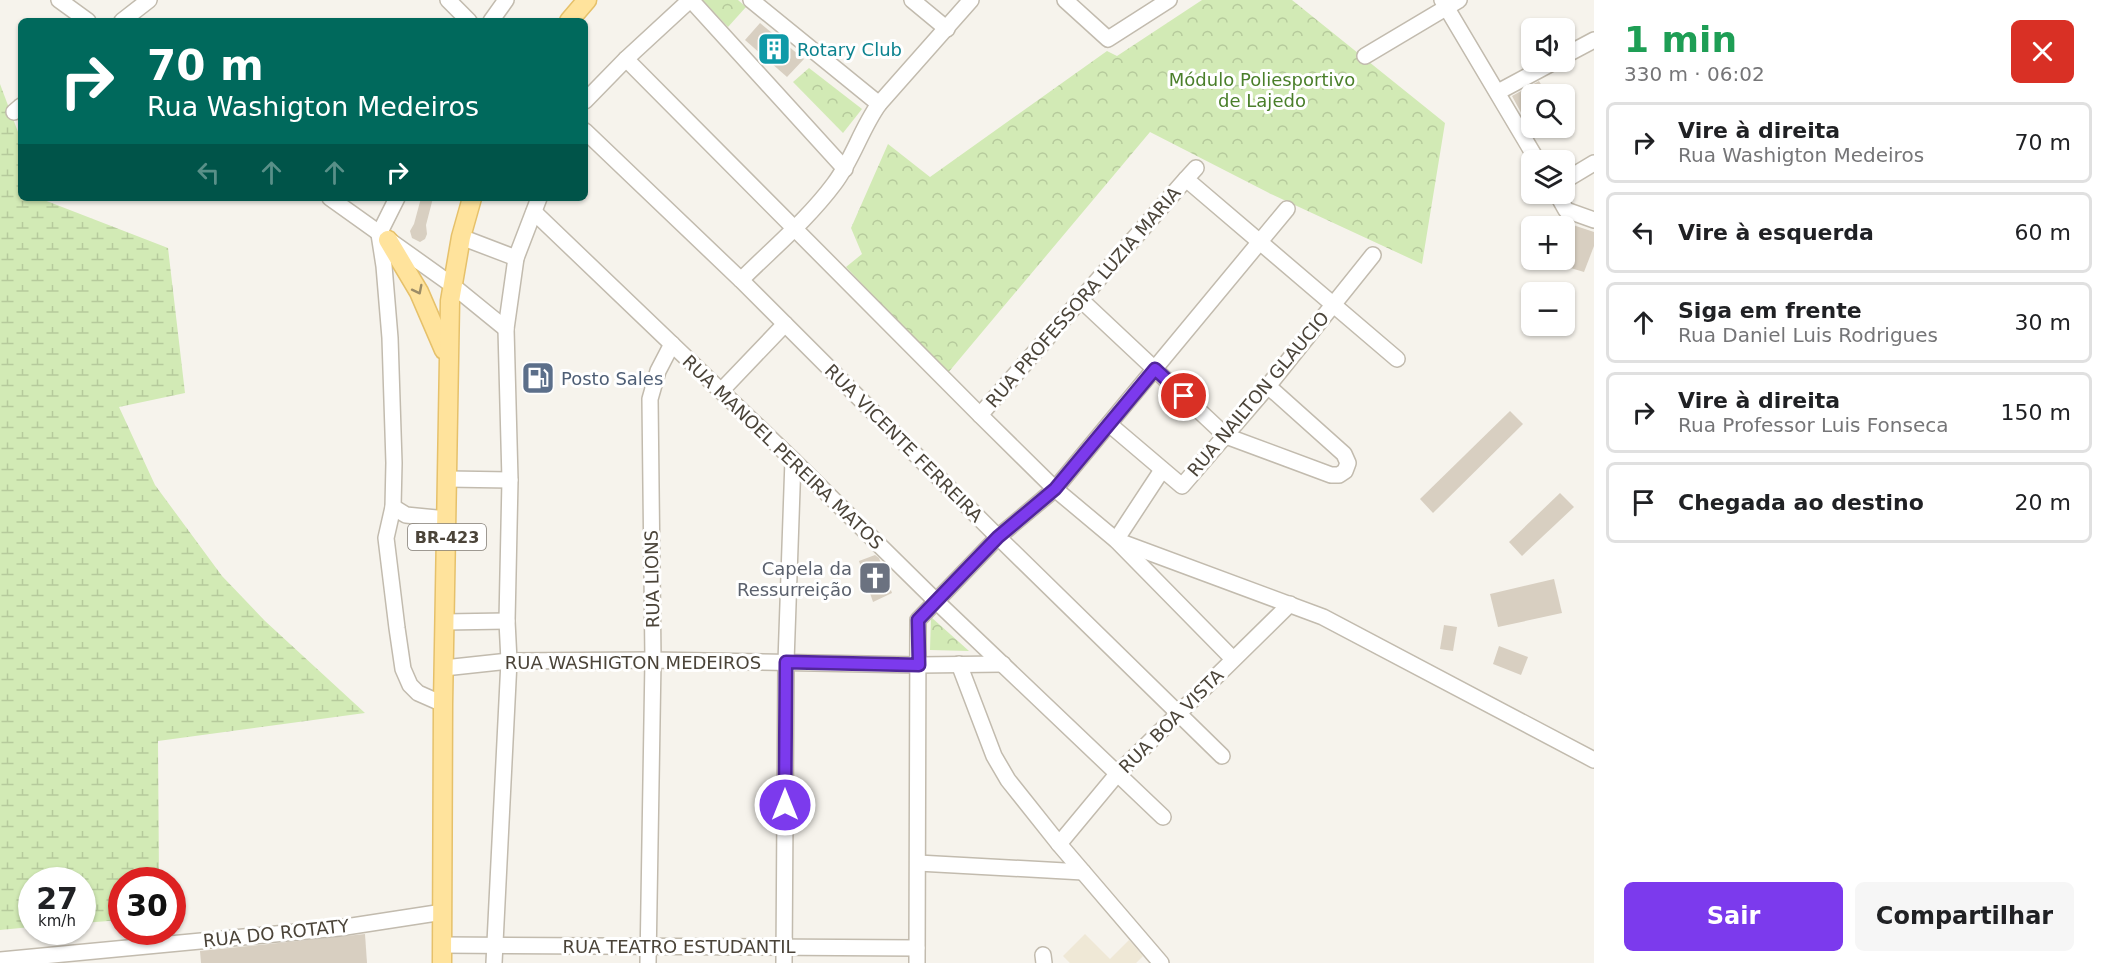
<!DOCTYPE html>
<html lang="pt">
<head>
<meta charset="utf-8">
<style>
  :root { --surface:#fff; --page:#f6f6f6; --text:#202124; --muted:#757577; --line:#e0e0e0; --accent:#7c3aed }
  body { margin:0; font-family:"DejaVu Sans",sans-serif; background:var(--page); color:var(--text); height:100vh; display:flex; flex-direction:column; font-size:22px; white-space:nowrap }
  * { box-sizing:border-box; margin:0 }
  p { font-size:20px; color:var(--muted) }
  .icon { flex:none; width:33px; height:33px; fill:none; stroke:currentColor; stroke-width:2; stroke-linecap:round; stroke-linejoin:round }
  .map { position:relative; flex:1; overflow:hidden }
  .panel { display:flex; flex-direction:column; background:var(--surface); width:510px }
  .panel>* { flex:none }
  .guide { position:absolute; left:18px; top:18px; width:570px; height:183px; border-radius:9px; box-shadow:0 2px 4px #0004; background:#00695c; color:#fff; overflow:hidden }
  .controls { position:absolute; left:1521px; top:18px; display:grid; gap:12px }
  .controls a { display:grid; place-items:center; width:54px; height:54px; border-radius:9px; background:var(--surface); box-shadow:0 2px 4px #0004; font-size:30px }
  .speed { position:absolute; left:18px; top:867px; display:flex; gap:12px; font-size:30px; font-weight:700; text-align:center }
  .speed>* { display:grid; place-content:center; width:78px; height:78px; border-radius:50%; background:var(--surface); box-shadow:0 2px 4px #0004; line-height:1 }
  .speed small { font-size:15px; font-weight:400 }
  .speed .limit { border:9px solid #d22; background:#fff; color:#111 }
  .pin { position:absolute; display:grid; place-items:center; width:51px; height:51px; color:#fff; margin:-26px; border:3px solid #fff; border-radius:50%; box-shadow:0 2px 6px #0007 }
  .me { position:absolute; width:66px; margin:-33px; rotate:0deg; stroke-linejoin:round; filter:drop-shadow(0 0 4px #0008) }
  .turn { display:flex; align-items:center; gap:21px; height:126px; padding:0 30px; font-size:27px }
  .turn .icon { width:78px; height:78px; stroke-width:2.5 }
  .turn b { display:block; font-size:42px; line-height:51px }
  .lanes { display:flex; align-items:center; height:57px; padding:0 30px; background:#0003; justify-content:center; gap:30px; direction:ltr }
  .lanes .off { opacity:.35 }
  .round { display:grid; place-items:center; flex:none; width:63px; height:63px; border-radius:9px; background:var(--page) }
  .overview { display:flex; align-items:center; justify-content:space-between; height:102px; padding:0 30px }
  h1 { font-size:36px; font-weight:800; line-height:45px; color:#1e9e55 }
  .button { display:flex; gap:12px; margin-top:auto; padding:12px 30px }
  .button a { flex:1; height:69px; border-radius:9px; background:var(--accent); color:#fff; font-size:24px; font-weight:800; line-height:69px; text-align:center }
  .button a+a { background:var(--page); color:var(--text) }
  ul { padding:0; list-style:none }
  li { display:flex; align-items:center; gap:18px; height:81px; margin:0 12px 9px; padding:0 18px; border:3px solid var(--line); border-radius:9px }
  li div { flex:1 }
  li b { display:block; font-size:22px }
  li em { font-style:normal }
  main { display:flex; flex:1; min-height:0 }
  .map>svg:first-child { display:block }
</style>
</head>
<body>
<main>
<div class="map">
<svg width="1594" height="963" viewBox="0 0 1594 963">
  <defs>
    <pattern id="wetland-marsh" width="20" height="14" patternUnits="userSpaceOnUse" patternTransform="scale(1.5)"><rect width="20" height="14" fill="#d2eab5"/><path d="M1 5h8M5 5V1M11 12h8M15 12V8" fill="none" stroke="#b6ca9c"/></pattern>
    <pattern id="park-crowns" width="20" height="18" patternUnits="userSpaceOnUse" patternTransform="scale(1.5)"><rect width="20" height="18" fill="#d2eab5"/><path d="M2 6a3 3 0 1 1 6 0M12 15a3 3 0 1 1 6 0" fill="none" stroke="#b6ca9c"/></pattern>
  </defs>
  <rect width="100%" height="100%" fill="#f6f3ec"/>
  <path fill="#efe8d6" d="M1085,934L1110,959L1129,940L1143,956L1136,963H1070L1063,956Z"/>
  <path fill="url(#wetland-marsh)" d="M0,84L21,140V198H43L44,200L168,248L185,393L119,407L155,485L222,576L265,621L365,713L158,741L159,880H122L121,920L83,923L82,880H32L31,927L0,930Z"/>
  <g fill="url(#park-crowns)">
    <path d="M702,0H738L746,7L728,27Z"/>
    <path d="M1202,0H1292L1445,123L1422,264L1271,194L1150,132L947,374L846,267L862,254L851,228L888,144L930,177L1107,51L1117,56Z"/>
    <path d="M809,68L862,109L843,133L793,82Z"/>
    <path d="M931,617L969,651L930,650Z"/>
  </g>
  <g fill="#d8cfc1">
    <path d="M760,23L804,59L787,77L745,40Z"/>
    <path d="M1539,81L1547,94H1532V113L1524,118L1512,96Z"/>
    <path d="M421,198H433L426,225L427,234L425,239L420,242L412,238L410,231L414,224Z"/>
    <path d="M1564,222L1594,232V246L1584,272L1564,266Z"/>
    <path d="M1510,411L1523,424L1433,513L1420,499Z"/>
    <path d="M1560,493L1574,507L1522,556L1509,542Z"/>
    <path d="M875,555L879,558L892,593L873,602L859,561Z"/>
    <path d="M1554,579L1562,613L1498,627L1490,594Z"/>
    <path d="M1444,625L1457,627L1453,651L1440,649Z"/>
    <path d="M1499,646L1528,657L1521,675L1493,664Z"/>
    <path d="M365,934L367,963H201L200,951Z"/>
  </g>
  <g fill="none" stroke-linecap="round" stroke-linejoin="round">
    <defs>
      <g id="minor">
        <path d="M59,0L88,21"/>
        <path d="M448,0L469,21"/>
        <path d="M691,0L845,169"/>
        <path d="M751,0L879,104"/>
        <path d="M912,0L947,29"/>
        <path d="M1065,0L1108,39L1169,0"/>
        <path d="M1442,0L1537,160"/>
        <path d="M122,21L149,0"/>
        <path d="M491,21L506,0"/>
        <path d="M1365,56L1459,0"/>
        <path d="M1564,56L1594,40"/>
        <path d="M626,59L980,415L1055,489L1116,540L1233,659"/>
        <path d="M1498,92L1554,62"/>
        <path d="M585,101L626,59L690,0"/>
        <path d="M14,112L21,106"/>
        <path d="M585,131L741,280L998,537L1222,756"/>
        <path d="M1196,168L1186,179L1397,359"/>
        <path d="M1564,181L1594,163"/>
        <path d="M1557,194L1566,210L1594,220"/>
        <path d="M330,198L452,285L506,329"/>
        <path d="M534,212L793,460L936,601L1163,817"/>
        <path d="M379,234L384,266L390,338L394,463L393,507L386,538L397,628L403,669L410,685L418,693L443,704"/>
        <path d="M379,234L397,198"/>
        <path d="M461,237L516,258"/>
        <path d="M741,280C772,249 808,219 834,184C853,159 861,129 879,104L971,0"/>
        <path d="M1080,299L1226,436L1331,475H1339L1345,471L1348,463L1344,454L1268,386"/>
        <path d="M721,391L785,324"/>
        <path d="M980,415L1186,179"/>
        <path d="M1109,424L1182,486L1268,386L1373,255"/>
        <path d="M448,479L510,480"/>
        <path d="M393,507L406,515L447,519"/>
        <path d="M1116,540L1162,470"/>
        <path d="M1121,542L1323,617L1594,760"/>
        <path d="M445,622L507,621"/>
        <path d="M959,664L994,756L1008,780L1059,844L1161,963"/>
        <path d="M444,668L509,661L653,660L919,665L1003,664"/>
        <path d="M1059,844L1118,773L1290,604"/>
        <path d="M918,863L1083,872"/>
        <path d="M442,945L917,948"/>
        <path d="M1043,955L1044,963"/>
        <path d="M0,960L339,928L443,912"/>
        <path d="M494,963L509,661L507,621L510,480L506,329L516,258L539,198"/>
        <path d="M648,963L653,660L650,399L658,371L672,344"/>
        <path d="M784,963L786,662L793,460"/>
        <path d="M917,963L918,620L998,537L1055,489L1287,209"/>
      </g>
      <g id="major">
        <path d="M569,21L587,0"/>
        <path d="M388,240L419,292L444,350"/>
        <path d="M442,963L443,704L450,301L461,237L472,198"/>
      </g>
    </defs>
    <use href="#minor" stroke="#c2bbae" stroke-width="18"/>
    <use href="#major" stroke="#e6c16a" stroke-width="21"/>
    <use href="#minor" stroke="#fff" stroke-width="15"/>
    <use href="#major" stroke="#ffe39c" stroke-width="18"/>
  </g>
  <defs><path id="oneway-chevron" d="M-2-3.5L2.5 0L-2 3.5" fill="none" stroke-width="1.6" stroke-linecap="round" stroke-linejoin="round" transform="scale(1.5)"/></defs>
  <use stroke="#9c8c66" href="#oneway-chevron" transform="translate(418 290) rotate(63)"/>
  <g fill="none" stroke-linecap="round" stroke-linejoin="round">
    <defs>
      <path id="route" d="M785,805L786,662L919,665L918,620L998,537L1055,489L1155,369L1184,396"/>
    </defs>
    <use href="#route" stroke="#51269a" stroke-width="15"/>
    <use href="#route" stroke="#7c3aed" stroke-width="10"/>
  </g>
  <defs>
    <symbol id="building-square" viewBox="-11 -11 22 22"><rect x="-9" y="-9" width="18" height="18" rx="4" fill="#0f9aa8" stroke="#fff"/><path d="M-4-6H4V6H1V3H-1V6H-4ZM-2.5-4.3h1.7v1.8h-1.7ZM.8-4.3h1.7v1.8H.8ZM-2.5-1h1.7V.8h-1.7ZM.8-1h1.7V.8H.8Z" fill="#fff"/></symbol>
    <symbol id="fuel-square" viewBox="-11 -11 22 22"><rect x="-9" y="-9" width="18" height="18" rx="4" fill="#5c6f8a" stroke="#fff"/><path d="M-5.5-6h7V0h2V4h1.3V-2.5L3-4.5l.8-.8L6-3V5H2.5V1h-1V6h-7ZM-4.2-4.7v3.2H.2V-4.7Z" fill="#fff"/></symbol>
    <symbol id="church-square" viewBox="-11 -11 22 22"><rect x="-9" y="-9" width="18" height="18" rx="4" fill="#6b7280" stroke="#fff"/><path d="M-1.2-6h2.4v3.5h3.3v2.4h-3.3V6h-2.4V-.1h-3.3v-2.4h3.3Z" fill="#fff"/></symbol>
  </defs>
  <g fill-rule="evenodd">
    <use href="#building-square" x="755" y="30" width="38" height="38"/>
    <use href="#fuel-square" x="519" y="359" width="38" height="38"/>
    <use href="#church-square" x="856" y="559" width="38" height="38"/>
  </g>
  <g text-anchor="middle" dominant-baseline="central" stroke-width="6" stroke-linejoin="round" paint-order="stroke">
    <rect fill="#fff" stroke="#817c74" stroke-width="1.5" x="408" y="524" width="78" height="26" rx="4.5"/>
    <g font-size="16" font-weight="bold" fill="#4b4439">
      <text x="447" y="537">BR-423</text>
    </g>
    <g font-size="18" fill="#0d838f" stroke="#fff" text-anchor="start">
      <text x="797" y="49">Rotary Club</text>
    </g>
    <g font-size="18" fill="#4a7f2a" stroke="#fff">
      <text x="1262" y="79">Módulo Poliesportivo<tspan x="1262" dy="21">de Lajedo</tspan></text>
    </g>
    <g font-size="18" fill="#4b4439" stroke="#fff">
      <text transform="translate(1083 297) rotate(-49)">RUA PROFESSORA LUZIA MARIA</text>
      <text transform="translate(1258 394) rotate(-50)">RUA NAILTON GLAUCIO</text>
      <text transform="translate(904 443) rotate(45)">RUA VICENTE FERREIRA</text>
      <text transform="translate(783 452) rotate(44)">RUA MANOEL PEREIRA MATOS</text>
      <text transform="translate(652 579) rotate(-91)">RUA LIONS</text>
      <text x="633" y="662">RUA WASHIGTON MEDEIROS</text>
      <text transform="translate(1171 721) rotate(-45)">RUA BOA VISTA</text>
      <text transform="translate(276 933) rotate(-6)">RUA DO ROTATY</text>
      <text x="679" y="946">RUA TEATRO ESTUDANTIL</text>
    </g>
    <g font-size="18" fill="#4e5e75" stroke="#fff" text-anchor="start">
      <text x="561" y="378">Posto Sales</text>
    </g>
    <g font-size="18" fill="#5b616d" stroke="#fff" text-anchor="end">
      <text x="852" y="568">Capela da<tspan x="852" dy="21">Ressurreição</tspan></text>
    </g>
  </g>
</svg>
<div class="controls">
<a><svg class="icon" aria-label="sound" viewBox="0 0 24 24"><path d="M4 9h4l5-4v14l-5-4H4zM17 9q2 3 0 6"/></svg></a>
<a><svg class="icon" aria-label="search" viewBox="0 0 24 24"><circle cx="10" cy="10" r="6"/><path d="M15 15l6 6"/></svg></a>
<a><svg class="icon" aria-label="layers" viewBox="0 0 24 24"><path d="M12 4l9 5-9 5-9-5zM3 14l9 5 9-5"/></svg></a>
<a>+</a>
<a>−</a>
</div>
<div class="speed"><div>27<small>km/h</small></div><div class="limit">30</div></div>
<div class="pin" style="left:1184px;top:396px;background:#d93025"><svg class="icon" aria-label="arrive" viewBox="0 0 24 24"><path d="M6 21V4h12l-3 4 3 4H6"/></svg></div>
<svg class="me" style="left:785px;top:805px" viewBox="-20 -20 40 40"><circle r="17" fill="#7c3aed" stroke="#fff" stroke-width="3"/><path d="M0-11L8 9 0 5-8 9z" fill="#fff"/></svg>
<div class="guide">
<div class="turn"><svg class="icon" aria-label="right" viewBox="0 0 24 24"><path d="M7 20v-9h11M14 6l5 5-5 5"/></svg><div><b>70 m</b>Rua Washigton Medeiros</div></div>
<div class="lanes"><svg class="icon off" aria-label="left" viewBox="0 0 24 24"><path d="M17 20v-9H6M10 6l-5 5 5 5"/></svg><svg class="icon off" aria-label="ahead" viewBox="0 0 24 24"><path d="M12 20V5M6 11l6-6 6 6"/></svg><svg class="icon off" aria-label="ahead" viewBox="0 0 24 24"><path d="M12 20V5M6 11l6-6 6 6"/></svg><svg class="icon" aria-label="right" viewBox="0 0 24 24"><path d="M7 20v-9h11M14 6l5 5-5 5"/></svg></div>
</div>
</div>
<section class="panel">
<div class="overview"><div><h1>1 min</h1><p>330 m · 06:02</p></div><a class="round" style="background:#d93025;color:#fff"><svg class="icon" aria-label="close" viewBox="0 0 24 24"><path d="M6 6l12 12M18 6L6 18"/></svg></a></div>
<ul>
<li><svg class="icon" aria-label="right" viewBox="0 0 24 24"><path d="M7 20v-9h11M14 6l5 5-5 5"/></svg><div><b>Vire à direita</b><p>Rua Washigton Medeiros</p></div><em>70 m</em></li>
<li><svg class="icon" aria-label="left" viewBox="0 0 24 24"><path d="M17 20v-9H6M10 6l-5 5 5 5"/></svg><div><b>Vire à esquerda</b></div><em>60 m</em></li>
<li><svg class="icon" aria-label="ahead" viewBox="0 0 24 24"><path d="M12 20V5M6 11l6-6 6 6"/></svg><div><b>Siga em frente</b><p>Rua Daniel Luis Rodrigues</p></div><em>30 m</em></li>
<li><svg class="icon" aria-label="right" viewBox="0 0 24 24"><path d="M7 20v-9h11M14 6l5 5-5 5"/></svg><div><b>Vire à direita</b><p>Rua Professor Luis Fonseca</p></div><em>150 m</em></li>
<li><svg class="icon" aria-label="arrive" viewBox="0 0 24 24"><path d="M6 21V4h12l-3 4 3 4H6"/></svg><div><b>Chegada ao destino</b></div><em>20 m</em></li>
</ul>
<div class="button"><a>Sair</a><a>Compartilhar</a></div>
</section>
</main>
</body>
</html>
